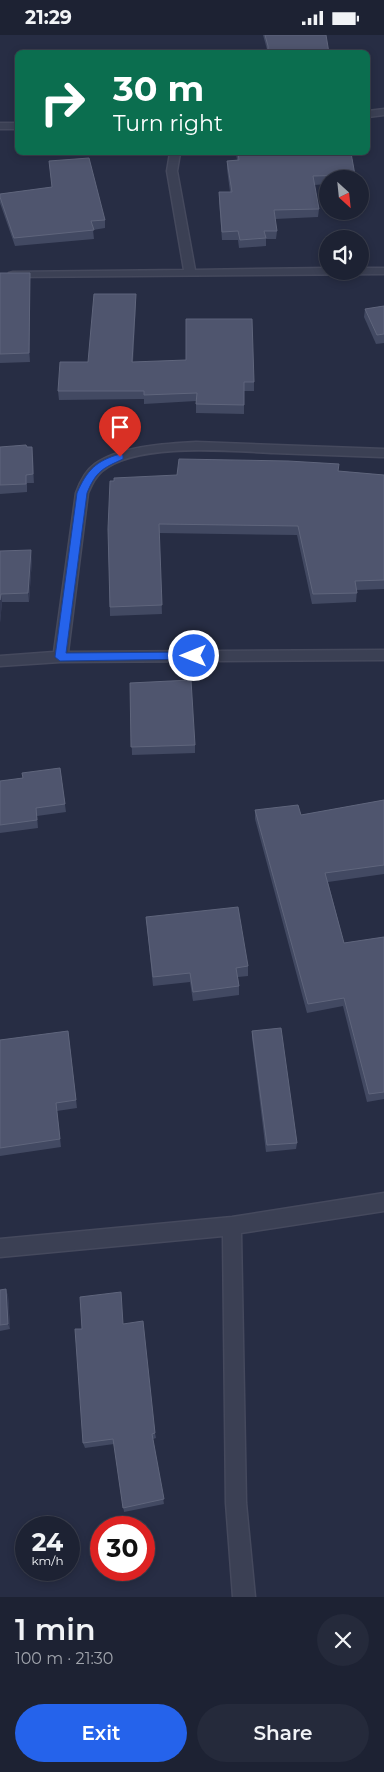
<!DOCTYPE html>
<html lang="en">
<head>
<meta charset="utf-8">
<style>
  :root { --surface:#1d2233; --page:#252a3b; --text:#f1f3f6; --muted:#a0a4ac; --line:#3b3f4e; --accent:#2563eb }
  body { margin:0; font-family:Montserrat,sans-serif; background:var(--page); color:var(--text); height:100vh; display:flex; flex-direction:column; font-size:19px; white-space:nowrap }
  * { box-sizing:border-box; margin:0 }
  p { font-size:16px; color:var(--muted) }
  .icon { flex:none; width:28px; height:28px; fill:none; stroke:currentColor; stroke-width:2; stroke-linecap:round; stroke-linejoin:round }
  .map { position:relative; height:1562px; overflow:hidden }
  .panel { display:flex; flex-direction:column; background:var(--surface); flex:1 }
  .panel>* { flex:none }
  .hud { position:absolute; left:15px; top:15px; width:355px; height:105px; border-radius:8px; box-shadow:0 2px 8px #0003,0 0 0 1px var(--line); background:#0b6e4f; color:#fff; overflow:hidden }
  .needle { width:32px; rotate:153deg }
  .controls { position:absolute; left:319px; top:135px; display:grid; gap:10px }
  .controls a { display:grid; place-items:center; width:50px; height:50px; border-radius:50%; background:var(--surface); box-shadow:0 2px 8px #0003,0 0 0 1px var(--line); font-size:25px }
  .speed { position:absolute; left:15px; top:1481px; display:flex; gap:10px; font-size:25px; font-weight:700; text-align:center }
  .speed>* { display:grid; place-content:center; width:65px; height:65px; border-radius:50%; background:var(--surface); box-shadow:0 2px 8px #0003,0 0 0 1px var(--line); line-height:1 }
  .speed small { font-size:12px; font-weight:400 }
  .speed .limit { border:8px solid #d22; background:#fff; color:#111 }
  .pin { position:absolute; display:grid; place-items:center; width:42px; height:42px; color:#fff; margin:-51px -21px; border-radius:50% 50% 50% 0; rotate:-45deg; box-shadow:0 0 5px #0007 }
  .pin .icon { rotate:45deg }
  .me { position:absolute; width:55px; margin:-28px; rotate:270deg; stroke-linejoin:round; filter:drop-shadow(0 0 4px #0008) }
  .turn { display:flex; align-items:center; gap:18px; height:105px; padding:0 15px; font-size:22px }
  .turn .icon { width:65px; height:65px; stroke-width:2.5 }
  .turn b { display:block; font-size:35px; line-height:42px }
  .round { display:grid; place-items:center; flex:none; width:52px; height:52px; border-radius:26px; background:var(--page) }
  .summary { display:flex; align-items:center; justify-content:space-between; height:85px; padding:0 15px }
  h1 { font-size:30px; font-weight:600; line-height:38px }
  .action { display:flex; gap:10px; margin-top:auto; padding:10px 15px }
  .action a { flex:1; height:58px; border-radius:30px; background:var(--accent); color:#fff; font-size:20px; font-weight:600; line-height:58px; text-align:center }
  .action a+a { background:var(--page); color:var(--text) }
  .status { display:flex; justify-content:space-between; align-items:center; height:35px; padding:0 25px; background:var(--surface); direction:ltr }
  .status svg { height:14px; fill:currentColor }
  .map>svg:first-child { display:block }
</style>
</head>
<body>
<div class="status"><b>21:29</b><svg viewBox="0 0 49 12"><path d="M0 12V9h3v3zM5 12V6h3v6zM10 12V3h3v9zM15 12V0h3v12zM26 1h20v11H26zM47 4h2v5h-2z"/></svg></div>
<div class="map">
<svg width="384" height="1562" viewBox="0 0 384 1562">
  <rect width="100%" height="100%" fill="#272d44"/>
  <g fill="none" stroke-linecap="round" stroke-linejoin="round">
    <defs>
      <g id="minor">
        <path d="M384,74V80L368,82V76Z"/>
        <rect x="0" y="88" width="18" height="6"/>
        <path d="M170,118H180L177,136L195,235L328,233V236H360V233H384V239L9,242L8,240L9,238L13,237L184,235L167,136Z"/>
        <path d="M196,407L384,414V422C347,421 310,419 274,418C230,416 137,407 102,436C95,442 92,449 88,458L68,617L384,615V625L60,627L0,631V621L54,617L76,458C80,447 85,436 95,429C120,411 165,409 196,407Z"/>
        <path d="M384,1158V1176L241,1198L246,1468L255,1562H233L226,1468L223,1201L0,1222V1204L232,1182Z"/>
      </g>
    </defs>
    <use href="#minor" stroke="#45495d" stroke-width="3"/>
    <use href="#minor" fill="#3b4054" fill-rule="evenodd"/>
  </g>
  <g fill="#424962">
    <path d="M263,0H326L268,18Z"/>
    <path d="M236,118H351L355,140V144H328V149L314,150L319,174L318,182L275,184L277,196L276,204H266V211L239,213L238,205H222L219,166V157H230L227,134V126L237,125Z"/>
    <path d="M49,126L105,185V193L93,195L94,204L15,211L0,168V159L52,152Z"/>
    <path d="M0,238L30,246V327L0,328Z"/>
    <path d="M136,268L133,327L254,347V356H244V379L196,378V366L144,369V364L59,365L58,356L88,327Z"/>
    <path d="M384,271V308L376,309L364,282L365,274Z"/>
    <path d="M0,412H27L33,420L34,448H27V457L0,459Z"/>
    <path d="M338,436L384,440V554L357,555L356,567L312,569L297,500L159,498L162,579L110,581L108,494Z"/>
    <path d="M0,516L32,524L29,567H2L0,588Z"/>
    <path d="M130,648L195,710V718L132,720Z"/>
    <path d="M60,733L66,777L37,781L38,793L0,798V746L23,743Z"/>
    <path d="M384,765V839L328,847L344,908L384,902V1064L367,1067L343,971L307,978L255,784V775L301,780Z"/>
    <path d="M146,882L248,931V941L238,942L239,951V960L193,966L190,947L153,951Z"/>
    <path d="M68,996L77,1073L57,1076L61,1112L0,1121V1005Z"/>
    <path d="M252,996L297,1108L296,1114L266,1117L252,1003Z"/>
    <path d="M0,1255L8,1260L10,1294L0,1296Z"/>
    <path d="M124,1289L155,1398L156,1403L153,1404L164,1469L124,1477L114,1409L85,1413L83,1408L82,1294Z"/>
  </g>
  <g fill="#323851">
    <path d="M30,238V327L29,318Z"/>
    <path d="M136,259V268L132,336V327Z"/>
    <path d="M32,412L33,420L34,448L33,439Z"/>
    <path d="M31,515L32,524L29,567L28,558Z"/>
    <path d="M1,559L2,567L0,588V565Z"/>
    <path d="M6,1254L8,1260L10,1294L8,1289Z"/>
  </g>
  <g fill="#4f556e" stroke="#5f657c">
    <path d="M265,0H326L329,18H268V11Z"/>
    <path d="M238,118H351L355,140L313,141L319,174L274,175L277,196H264L266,203L240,205L238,196L222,197L219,157H232L227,126L239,125Z"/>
    <path d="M89,123L105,185L91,186L94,195L14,203L0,162V159L52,152L49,126Z"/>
    <path d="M0,238H30L29,318L0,319Z"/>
    <path d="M94,259H136L132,327L186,325V284H252L254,347H244V370L196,369L197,358L144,360V356H58L60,327H88Z"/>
    <path d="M384,271V299L377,300L365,274Z"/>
    <path d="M26,410L27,412H32L33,439L26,440V449L0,450V412Z"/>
    <path d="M179,424L288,426L339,429L338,436L384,440V545L355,546L357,558L313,559L298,491L159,489L162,570L110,572L108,494L110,446H114V443L177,440Z"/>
    <path d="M31,515L28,558L1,559L0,565V516Z"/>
    <path d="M191,645L195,710L131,712L130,648Z"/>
    <path d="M60,733L65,769L36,773L37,785L0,790V746L23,743L22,738Z"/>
    <path d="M384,765V830L325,838L344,908L384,902V1057L369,1059L344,963L308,969L255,775L298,770L301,780Z"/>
    <path d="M238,872L248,931L236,933L239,951L193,957L190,938L153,942L146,882Z"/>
    <path d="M281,993L297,1108L267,1110L252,996Z"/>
    <path d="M68,996L76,1065L56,1068L60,1104L0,1113V1005Z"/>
    <path d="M6,1254L8,1289L0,1290V1255Z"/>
    <path d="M121,1257L123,1289L143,1286L155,1398L152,1399L164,1464L123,1473L113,1404L83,1408L75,1294H82L80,1262Z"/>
  </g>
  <path fill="#2563eb" stroke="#184099" d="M120,419L123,420V424C103,433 96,436 87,458L66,618L194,617L197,618L199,621L197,624L60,626L55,622L77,458C87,435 96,426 120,419Z"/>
</svg>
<div class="controls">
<a><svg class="needle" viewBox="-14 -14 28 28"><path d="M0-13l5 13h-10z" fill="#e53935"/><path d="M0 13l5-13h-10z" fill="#a0a4ac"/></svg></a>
<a><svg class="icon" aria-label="sound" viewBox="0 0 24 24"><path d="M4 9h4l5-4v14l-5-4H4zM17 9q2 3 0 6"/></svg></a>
</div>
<div class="speed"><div>24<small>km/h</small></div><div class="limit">30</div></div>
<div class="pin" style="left:120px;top:422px;background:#d93025"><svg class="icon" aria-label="arrive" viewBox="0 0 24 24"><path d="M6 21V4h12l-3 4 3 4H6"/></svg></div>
<svg class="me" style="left:194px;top:621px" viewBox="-20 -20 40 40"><circle r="17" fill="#2563eb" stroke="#fff" stroke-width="3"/><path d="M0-11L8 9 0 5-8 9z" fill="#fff"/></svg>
<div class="hud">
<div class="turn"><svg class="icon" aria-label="right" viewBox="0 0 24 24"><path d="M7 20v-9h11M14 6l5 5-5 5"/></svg><div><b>30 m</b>Turn right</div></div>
</div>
</div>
<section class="panel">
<div class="summary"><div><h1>1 min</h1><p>100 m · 21:30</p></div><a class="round"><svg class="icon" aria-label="close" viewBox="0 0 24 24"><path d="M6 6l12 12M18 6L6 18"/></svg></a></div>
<div class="action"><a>Exit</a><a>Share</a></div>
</section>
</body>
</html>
